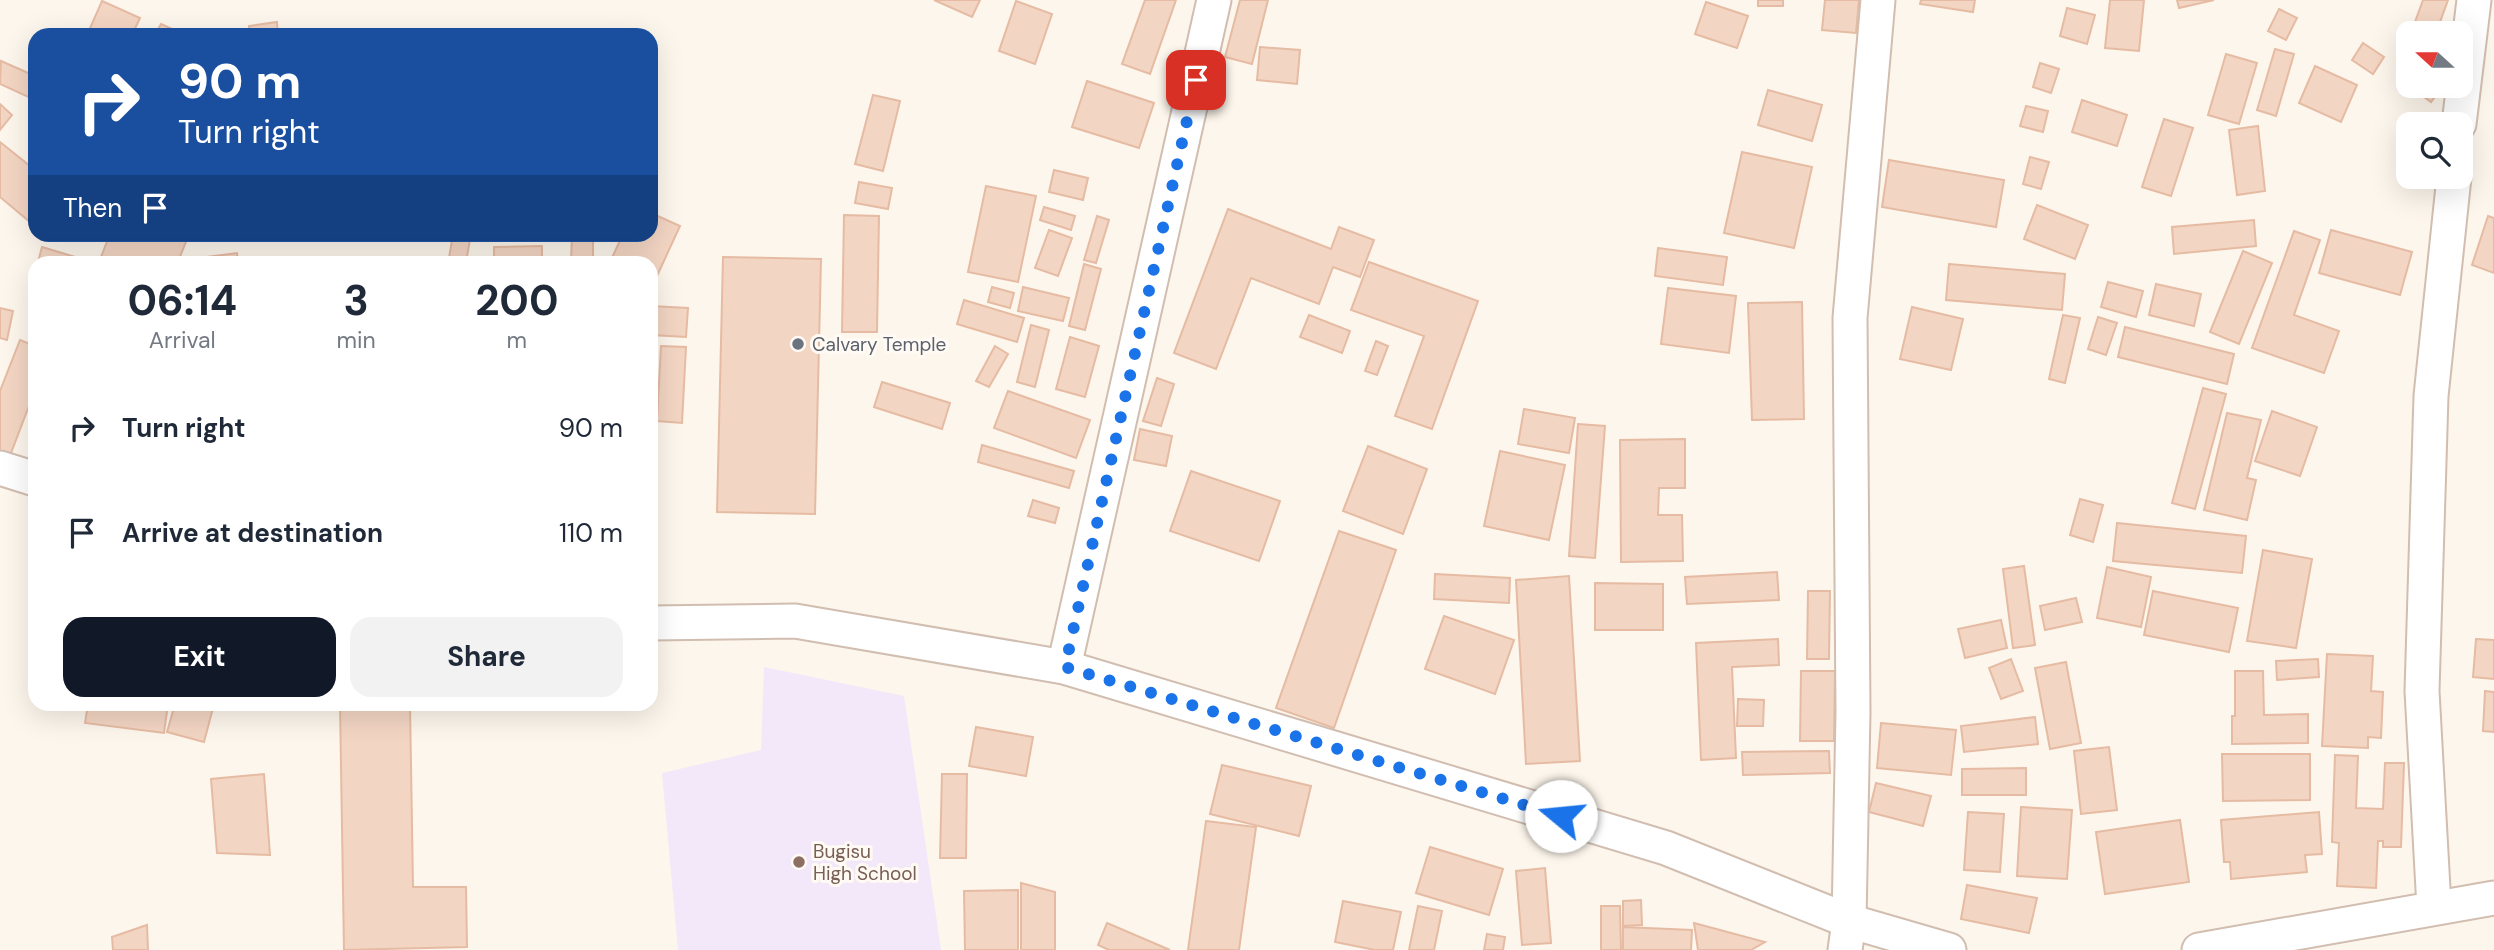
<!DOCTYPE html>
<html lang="en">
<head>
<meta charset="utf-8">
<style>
  :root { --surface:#fff; --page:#f2f2f3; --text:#1f2937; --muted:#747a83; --accent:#111827 }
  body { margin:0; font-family:"DM Sans",sans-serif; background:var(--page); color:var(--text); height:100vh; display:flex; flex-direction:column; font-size:26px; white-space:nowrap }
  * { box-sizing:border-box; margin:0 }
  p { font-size:23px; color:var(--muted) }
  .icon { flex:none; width:38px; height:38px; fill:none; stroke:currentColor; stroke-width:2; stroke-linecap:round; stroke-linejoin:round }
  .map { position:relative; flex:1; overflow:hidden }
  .side { position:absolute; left:28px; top:256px; width:630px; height:455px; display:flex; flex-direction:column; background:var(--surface); border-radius:21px; box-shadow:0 7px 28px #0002 }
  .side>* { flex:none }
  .hud { position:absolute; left:28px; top:28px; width:630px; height:214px; border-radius:21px; box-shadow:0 7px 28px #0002; background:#1a4fa0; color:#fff; overflow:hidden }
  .needle { width:46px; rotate:291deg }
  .tools { position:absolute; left:2396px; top:21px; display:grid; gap:14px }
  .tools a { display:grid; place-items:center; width:77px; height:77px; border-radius:14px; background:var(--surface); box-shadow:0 7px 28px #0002; font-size:35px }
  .pin { position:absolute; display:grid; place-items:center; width:60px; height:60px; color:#fff; margin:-30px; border-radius:14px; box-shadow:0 4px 10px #0006 }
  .me { position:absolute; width:77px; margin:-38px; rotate:287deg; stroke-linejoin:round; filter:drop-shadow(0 0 5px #0008) }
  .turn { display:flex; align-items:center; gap:24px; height:147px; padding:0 35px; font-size:32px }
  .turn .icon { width:91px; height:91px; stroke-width:2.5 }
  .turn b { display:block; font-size:49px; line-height:60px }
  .then { display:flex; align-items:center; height:66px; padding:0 35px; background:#0003; gap:14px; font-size:26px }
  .eta { display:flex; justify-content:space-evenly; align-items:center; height:119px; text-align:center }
  .eta b { font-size:42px; font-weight:700; line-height:49px }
  .button { display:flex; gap:14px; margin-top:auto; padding:14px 35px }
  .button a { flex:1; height:80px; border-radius:21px; background:var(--accent); color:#fff; font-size:28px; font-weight:700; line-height:80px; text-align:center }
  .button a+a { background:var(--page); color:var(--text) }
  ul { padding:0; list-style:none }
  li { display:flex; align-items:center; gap:21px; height:105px; padding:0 35px }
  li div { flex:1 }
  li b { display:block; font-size:26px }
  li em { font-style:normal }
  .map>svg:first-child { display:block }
</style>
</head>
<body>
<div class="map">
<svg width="2494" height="950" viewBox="0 0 2494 950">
  <rect width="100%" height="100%" fill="#fdf6ec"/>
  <path fill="#f3e8fa" d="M764,667L904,696L941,950H678L662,773L761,750Z"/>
  <g fill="#f3d5c3" stroke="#e6bba3" stroke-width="2">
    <path d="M934,0H980L972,17Z"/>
    <path d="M1145,0H1176L1150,74L1122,64Z"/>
    <path d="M1240,0H1268L1252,64L1225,57Z"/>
    <rect x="1758" y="0" width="25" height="6"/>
    <path d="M1825,0H1859L1856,33L1822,30Z"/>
    <path d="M1921,0H1975L1973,12L1920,4Z"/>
    <path d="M2110,0H2144L2139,51L2105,48Z"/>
    <path d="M2177,0H2214L2179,8Z"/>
    <path d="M2423,0H2448L2436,33H2411Z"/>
    <path d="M102,1L140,18L132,35H87Z"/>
    <path d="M1016,1L1052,14L1035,64L999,51Z"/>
    <path d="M1706,2L1748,16L1737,48L1695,34Z"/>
    <path d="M2067,8L2095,15L2087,44L2060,36Z"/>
    <path d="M2279,9L2297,18L2286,40L2268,31Z"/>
    <path d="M277,22L278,35H250L249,26Z"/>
    <path d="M161,24L185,35H155Z"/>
    <path d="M2363,43L2384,57L2373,74L2352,60Z"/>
    <path d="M1260,47L1300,50L1297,84L1257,80Z"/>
    <path d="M2275,49L2294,54L2276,116L2257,110Z"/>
    <path d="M2226,54L2257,63L2239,124L2208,115Z"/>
    <path d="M1,61L35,76V100L0,84Z"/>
    <path d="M2040,63L2059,69L2051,93L2033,87Z"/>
    <path d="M2315,66L2357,85L2341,122L2299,103Z"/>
    <path d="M1087,81L1154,103L1139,148L1072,127Z"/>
    <path d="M2415,86H2443L2431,102L2413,89Z"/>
    <path d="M1768,90L1822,105L1812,141L1758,125Z"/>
    <path d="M873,95L900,101L883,171L855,164Z"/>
    <path d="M2082,100L2127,115L2117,146L2072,132Z"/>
    <path d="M0,104L12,115L0,130Z"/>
    <path d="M2026,106L2048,111L2043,132L2020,126Z"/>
    <path d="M2164,119L2193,128L2171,196L2142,187Z"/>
    <path d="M2258,126L2265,191L2237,195L2229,130Z"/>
    <path d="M0,142L35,170V216L30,222L0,197Z"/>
    <path d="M1742,152L1812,167L1794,248L1724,233Z"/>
    <path d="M2030,157L2049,162L2041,189L2023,184Z"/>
    <path d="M1889,160L2004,180L1996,227L1882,207Z"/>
    <path d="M1054,170L1088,178L1083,200L1049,192Z"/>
    <path d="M859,182L892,188L888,209L855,203Z"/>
    <path d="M986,186L1036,196L1018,282L968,272Z"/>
    <path d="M2037,205L2088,225L2075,259L2024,239Z"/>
    <path d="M1044,207L1075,216L1071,230L1040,220Z"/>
    <path d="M1228,209L1331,249L1339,227L1374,240L1360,277L1333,267L1319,304L1251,278L1216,369L1174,353Z"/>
    <path d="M651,213L680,226L651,289V262H610L623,234H651Z"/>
    <path d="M844,215L879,216L877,332H842Z"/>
    <path d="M1097,216L1109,220L1096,263L1084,260Z"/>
    <path d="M2488,216L2494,218V273L2472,265Z"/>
    <path d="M2254,220L2256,246L2174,254L2172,227Z"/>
    <path d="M1049,230L1072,238L1058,276L1035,268Z"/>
    <path d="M2331,230L2412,252L2400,295L2319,273Z"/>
    <path d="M2294,231L2320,240L2294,315L2339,331L2324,373L2252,348Z"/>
    <path d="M110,234H189L178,262H99Z"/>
    <path d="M453,234H471L466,262L449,258Z"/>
    <path d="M572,234H593V262H571Z"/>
    <path d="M542,246V262H494V247Z"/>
    <path d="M42,247L82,259L81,262H38Z"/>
    <path d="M1658,248L1727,257L1723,285L1655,276Z"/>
    <path d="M2243,251L2272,263L2239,344L2210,332Z"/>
    <path d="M237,253L238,262H207L206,257Z"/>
    <path d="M723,257L821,259L815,514L717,512Z"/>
    <path d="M1369,262L1478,301L1432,429L1395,416L1424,336L1351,310Z"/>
    <path d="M1084,264L1101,269L1085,330L1069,326Z"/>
    <path d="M1949,264L2065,274L2062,310L1946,300Z"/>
    <path d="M2108,282L2143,291L2136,317L2101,307Z"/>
    <path d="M2156,284L2201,294L2194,326L2149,315Z"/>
    <path d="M992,287L1014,293L1010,308L988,302Z"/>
    <path d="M1023,287L1069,298L1063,321L1018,311Z"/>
    <path d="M1668,288L1736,296L1729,353L1661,344Z"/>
    <path d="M964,300L1024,318L1017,342L957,324Z"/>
    <path d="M1802,302L1804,419L1752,420L1748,303Z"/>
    <path d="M651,306L688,308L686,337L651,335Z"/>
    <path d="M1912,307L1963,319L1951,370L1900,359Z"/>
    <path d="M0,308L13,311L7,340L0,338Z"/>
    <path d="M1309,315L1350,331L1342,353L1300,337Z"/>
    <path d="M2063,315L2080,318L2065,383L2049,379Z"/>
    <path d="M2098,317L2117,323L2106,355L2088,349Z"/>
    <path d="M1031,325L1049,330L1035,387L1017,382Z"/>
    <path d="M2125,327L2234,354L2227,384L2118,357Z"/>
    <path d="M1070,337L1099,346L1085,397L1056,389Z"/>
    <path d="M20,340L35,346V390L8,461L0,458V391Z"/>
    <path d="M1376,341L1388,346L1377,375L1365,371Z"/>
    <path d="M661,346L686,347L682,423L657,421Z"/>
    <path d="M995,346L1008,354L989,387L976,381Z"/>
    <path d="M1157,378L1174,384L1161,426L1143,421Z"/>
    <path d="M882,382L950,403L942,429L874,407Z"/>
    <path d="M2203,388L2226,394L2195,509L2172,503Z"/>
    <path d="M1008,391L1090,420L1076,458L994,428Z"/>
    <path d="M1524,409L1575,418L1569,453L1518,444Z"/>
    <path d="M2272,411L2317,427L2300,476L2255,461Z"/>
    <path d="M2227,413L2261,420L2247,478L2256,480L2247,520L2204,510Z"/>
    <path d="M1578,424L1605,426L1595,558L1569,556Z"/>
    <path d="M1140,429L1172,436L1166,466L1134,460Z"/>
    <path d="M1685,439V488H1659L1658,515H1682L1683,561L1621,562L1620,440Z"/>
    <path d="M982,445L1074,471L1069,488L978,462Z"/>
    <path d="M1368,446L1427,469L1403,534L1343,511Z"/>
    <path d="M1500,451L1565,465L1549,540L1484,526Z"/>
    <path d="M1191,471L1280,501L1259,561L1170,531Z"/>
    <path d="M2080,499L2103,505L2093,542L2070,535Z"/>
    <path d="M1033,500L1059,508L1055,523L1028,516Z"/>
    <path d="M2117,523L2246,536L2242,573L2113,561Z"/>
    <path d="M1339,531L1396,550L1334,728L1276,708Z"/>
    <path d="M2263,550L2312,559L2296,648L2247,641Z"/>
    <path d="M2024,566L2035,645L2013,648L2003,569Z"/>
    <path d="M2107,567L2151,577L2141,627L2097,618Z"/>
    <path d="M1777,572L1779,600L1687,604L1685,577Z"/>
    <path d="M1435,574L1510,578L1509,603L1434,599Z"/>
    <path d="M1569,576L1580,761L1526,764L1516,580Z"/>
    <path d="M1595,583L1663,584V630H1595Z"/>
    <path d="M1808,591H1830L1829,659H1807Z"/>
    <path d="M2153,591L2238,608L2229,652L2144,635Z"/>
    <path d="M2076,598L2082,622L2045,630L2040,606Z"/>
    <path d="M1444,616L1514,640L1495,694L1425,669Z"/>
    <path d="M2001,620L2007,648L1965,658L1958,629Z"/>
    <path d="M1778,639L1779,665L1732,667L1736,758L1701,760L1696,643Z"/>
    <path d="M2476,639L2494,640V679L2473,677Z"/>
    <path d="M2327,654L2373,656L2371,691L2383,692L2381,738L2368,737V748L2322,746Z"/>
    <path d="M2011,659L2023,691L2001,699L1989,668Z"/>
    <path d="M2318,659L2319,677L2277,680L2276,661Z"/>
    <path d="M2066,662L2081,743L2050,749L2035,668Z"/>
    <path d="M1801,671H1835L1834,741H1800Z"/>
    <path d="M2235,671H2263L2264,715L2308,714V743L2232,744V716H2235Z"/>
    <path d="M2485,691L2494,692V732L2483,731Z"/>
    <path d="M1738,699L1764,700L1763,726H1737Z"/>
    <path d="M88,704H168L164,733L85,723Z"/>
    <path d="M175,704H214L204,742L167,732Z"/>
    <path d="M340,704H410L413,887H466L467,947L344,950Z"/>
    <path d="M2035,717L2038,744L1964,752L1961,726Z"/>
    <path d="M1881,723L1956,730L1951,775L1877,768Z"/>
    <path d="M976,727L1033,737L1026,776L969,766Z"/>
    <path d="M2109,747L2117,810L2081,814L2074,751Z"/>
    <path d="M1829,751L1830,773L1743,775L1742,752Z"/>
    <path d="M2222,754H2310V800L2223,801Z"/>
    <path d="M2335,755L2358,756L2356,808L2383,809L2385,763H2404L2401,847H2383V841H2378L2376,888L2337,886L2339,843L2332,842Z"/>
    <path d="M1222,765L1311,786L1299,836L1210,814Z"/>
    <path d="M2026,768V795H1962V769Z"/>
    <path d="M264,774L270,855L217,853L211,779Z"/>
    <path d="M942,774H967L966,858H940Z"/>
    <path d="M1876,783L1931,796L1923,826L1869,812Z"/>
    <path d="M2021,807L2072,810L2067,879L2017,876Z"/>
    <path d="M1968,812L2004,814L2000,872L1964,870Z"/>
    <path d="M2319,812L2322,854L2305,855L2307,872L2231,879L2230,862H2224L2221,820Z"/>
    <path d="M2180,820L2189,882L2105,894L2096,832Z"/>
    <path d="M1206,821L1256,827L1239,950H1188Z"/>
    <path d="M1430,847L1503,869L1489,915L1416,893Z"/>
    <path d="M1545,868L1551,943L1522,945L1516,871Z"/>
    <path d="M1021,883L1055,892V950H1021Z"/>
    <path d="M1967,885L2037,898L2029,933L1961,919Z"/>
    <path d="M1018,890V950H965L964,891Z"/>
    <path d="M1641,900L1642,925L1623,926V901Z"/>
    <path d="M1343,901L1401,912L1393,950H1375L1335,942Z"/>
    <path d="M1418,906L1442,911L1434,950H1409Z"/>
    <path d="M1601,906H1620L1621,950H1601Z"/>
    <path d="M1107,923L1170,950H1109L1098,945Z"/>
    <path d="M1694,923L1765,942L1751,950H1698Z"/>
    <path d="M147,925L148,950H113L112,937Z"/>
    <path d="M1623,927L1692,930L1691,950H1623Z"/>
    <path d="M1487,934L1505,937L1503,950H1484Z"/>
  </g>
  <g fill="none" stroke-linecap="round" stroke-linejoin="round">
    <defs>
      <g id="minor">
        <path d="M2459,124L2474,0"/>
        <path d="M0,468L35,479"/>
        <path d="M651,623L795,621L1064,667L1666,848L1849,921L1949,950"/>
        <path d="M1064,667L1214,0"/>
        <path d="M2434,907L2422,691L2431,396L2454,177"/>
        <path d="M1845,950L1849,921L1853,712L1850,318L1878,0"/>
        <path d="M2199,950L2494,898"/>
      </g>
    </defs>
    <use href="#minor" stroke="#d1beb0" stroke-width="37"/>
    <use href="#minor" stroke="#fff" stroke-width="33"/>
  </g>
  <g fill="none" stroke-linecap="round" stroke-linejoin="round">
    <path stroke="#1a73e8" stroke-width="12" stroke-dasharray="0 21.6" d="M1196,80L1065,667L1561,816"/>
  </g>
  <circle fill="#6b7280" stroke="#fffaf3" stroke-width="2.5" cx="798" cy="344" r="7"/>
  <circle fill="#8d6e63" stroke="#fffaf3" stroke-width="2.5" cx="799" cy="862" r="7"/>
  <g text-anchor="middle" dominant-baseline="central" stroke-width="6" stroke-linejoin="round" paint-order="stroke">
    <g font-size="19" fill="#5b616d" stroke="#fffaf3" text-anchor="start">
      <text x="812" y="344">Calvary Temple</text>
    </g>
    <g font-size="19" fill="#785e54" stroke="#fffaf3" text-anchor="start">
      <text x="813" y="851">Bugisu<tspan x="813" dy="22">High School</tspan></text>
    </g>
  </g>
</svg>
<div class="tools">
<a><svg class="needle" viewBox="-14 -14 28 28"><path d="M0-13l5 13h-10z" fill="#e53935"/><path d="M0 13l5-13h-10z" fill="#747a83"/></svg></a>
<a><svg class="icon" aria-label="search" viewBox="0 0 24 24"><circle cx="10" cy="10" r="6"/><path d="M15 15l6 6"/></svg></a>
</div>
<div class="pin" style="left:1196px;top:80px;background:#d93025"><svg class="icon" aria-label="arrive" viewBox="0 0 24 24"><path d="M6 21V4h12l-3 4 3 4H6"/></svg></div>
<svg class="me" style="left:1561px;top:816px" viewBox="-20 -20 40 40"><circle r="19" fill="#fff"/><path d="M0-13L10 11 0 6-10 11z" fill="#1a73e8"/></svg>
<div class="hud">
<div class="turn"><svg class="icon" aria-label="right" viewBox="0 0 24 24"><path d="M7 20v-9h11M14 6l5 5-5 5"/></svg><div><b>90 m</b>Turn right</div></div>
<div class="then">Then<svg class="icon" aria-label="arrive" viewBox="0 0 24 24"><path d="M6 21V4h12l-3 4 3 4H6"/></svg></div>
</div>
<section class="side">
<div class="eta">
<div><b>06:14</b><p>Arrival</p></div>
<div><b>3</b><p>min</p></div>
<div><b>200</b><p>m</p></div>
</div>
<ul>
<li><svg class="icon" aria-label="right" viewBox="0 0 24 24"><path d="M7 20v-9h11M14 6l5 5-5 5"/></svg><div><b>Turn right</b></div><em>90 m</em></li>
<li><svg class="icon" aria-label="arrive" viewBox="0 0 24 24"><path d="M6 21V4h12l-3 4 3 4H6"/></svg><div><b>Arrive at destination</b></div><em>110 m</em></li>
</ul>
<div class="button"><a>Exit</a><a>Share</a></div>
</section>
</div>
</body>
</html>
